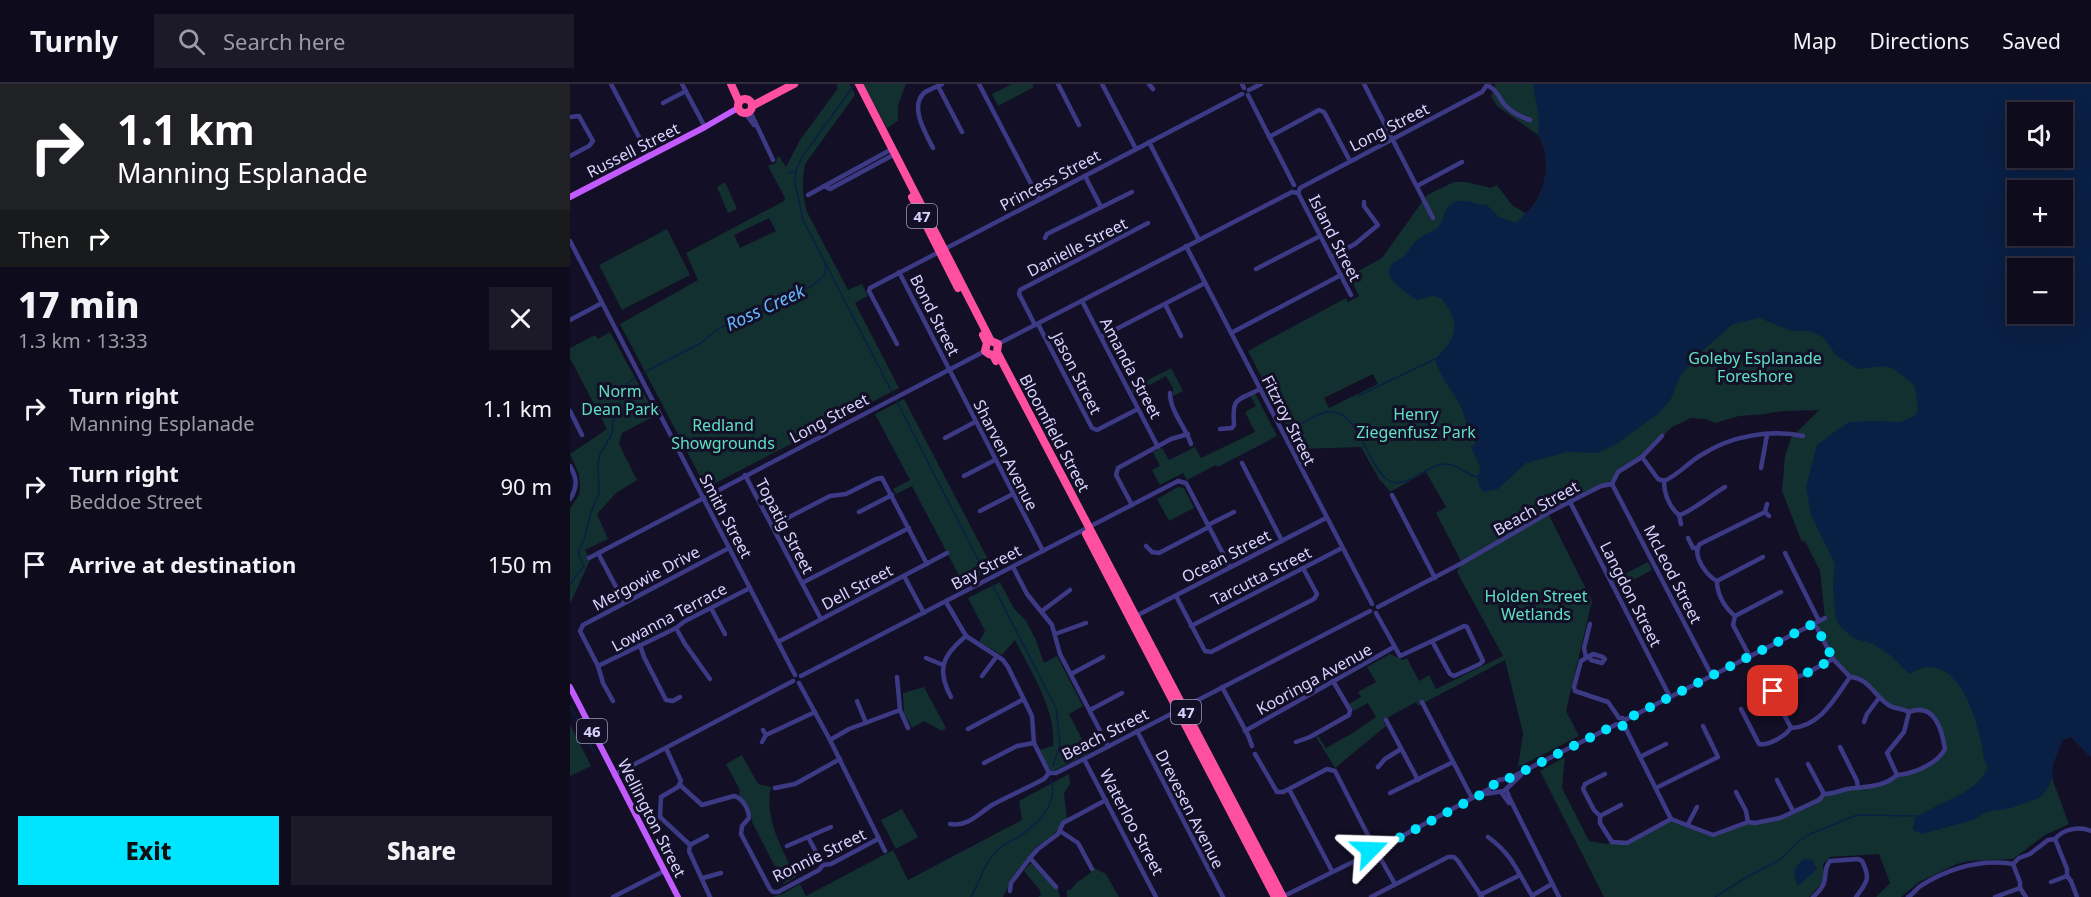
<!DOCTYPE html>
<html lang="en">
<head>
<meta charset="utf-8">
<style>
  :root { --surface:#0e0b1c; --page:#1c1929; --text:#f1f3f6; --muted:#9b9ba3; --line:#2e2b3b; --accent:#00e5ff }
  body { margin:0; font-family:"Noto Sans",sans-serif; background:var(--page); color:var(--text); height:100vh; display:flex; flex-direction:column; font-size:22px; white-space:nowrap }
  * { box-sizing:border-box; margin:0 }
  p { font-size:20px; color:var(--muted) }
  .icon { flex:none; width:33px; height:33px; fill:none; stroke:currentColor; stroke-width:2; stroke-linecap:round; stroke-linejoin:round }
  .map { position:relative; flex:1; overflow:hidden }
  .sheet { display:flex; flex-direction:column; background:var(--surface); width:570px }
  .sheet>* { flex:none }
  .guide { background:#202124; color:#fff; overflow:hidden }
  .tools { position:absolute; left:1437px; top:18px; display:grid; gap:12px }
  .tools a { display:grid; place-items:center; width:66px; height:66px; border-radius:0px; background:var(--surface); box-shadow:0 6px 24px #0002,0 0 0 2px var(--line); font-size:30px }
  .pin { position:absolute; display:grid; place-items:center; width:51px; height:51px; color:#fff; margin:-26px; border-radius:12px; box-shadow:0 3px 9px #0006 }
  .me { position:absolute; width:66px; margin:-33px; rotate:68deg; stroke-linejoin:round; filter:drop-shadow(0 0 4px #0008) }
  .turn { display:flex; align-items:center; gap:21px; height:126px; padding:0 18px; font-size:27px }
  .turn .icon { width:78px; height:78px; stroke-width:2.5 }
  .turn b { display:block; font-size:42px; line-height:51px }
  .then { display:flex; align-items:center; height:57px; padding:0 18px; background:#0003; gap:12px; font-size:22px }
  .round { display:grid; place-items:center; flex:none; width:63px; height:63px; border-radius:0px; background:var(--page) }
  .summary { display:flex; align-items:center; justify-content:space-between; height:102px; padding:0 18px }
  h1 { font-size:36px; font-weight:800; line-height:45px }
  .primary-button { display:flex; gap:12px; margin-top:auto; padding:12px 18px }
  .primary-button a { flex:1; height:69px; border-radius:0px; background:var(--accent); color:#111; font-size:24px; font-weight:800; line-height:69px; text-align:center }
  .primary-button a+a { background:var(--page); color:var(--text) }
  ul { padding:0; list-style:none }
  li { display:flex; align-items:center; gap:18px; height:78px; padding:0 18px }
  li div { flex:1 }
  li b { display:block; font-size:22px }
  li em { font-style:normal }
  header { display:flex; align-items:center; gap:36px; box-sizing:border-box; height:84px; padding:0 30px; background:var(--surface); border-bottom:2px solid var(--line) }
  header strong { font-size:28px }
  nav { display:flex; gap:33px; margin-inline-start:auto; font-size:21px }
  .search { width:420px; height:54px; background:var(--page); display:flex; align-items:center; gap:15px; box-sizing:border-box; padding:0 21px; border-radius:0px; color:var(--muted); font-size:22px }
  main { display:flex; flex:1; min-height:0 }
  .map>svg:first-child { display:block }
</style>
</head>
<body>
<header>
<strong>Turnly</strong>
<div class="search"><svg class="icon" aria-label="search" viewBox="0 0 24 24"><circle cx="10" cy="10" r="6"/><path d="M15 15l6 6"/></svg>Search here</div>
<nav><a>Map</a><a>Directions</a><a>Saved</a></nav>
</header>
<main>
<section class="sheet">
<div class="guide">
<div class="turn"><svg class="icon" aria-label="right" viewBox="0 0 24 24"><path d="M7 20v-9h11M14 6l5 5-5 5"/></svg><div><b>1.1 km</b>Manning Esplanade</div></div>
<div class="then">Then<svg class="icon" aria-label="right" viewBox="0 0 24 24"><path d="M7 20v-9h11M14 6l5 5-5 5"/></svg></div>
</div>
<div class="summary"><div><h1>17 min</h1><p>1.3 km · 13:33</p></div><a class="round"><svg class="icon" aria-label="close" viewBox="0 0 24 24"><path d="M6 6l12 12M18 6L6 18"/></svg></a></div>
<ul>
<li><svg class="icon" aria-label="right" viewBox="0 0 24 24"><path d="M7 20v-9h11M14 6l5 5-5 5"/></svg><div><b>Turn right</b><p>Manning Esplanade</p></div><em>1.1 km</em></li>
<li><svg class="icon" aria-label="right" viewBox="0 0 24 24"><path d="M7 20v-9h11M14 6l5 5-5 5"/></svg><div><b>Turn right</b><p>Beddoe Street</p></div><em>90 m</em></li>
<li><svg class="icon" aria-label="arrive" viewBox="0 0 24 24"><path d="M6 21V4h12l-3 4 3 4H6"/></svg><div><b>Arrive at destination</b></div><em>150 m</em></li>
</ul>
<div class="primary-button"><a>Exit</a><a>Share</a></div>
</section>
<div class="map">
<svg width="1521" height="813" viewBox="0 0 1521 813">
  <rect width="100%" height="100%" fill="#130f26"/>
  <g fill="#12302f" fill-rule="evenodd">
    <path d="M266,0H280L285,11L235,80C232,96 232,112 237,128L278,206L292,200L298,212L285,219L329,304L136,404L50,240L128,196L116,169L214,117L215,114L198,82L206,79L207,73L209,72L216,83L230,56L268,4ZM199,134L206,147L170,164L164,151Z"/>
    <path d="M293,0H336L328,21V37L317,44Z"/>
    <path d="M442,0H462L464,3L428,22L422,10Z"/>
    <path d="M925,0H1004L1312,231L1521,673L1501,653L1492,656L1483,680L1482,694L1499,740L1475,751L1443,775L1398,777L1387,780L1349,798L1331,813H1306L1320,799L1309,770L1260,773L1253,780L1254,797L1239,813H1034L970,687L995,673L992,704L1019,757L1037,760L1042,758L1053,760L1101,735L1143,751L1175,739L1206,735L1254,710L1301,703L1363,678L1373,669L1374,660L1361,629L1339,628L1321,622L1299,601L1280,593L1269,583L1243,540L1255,534L1250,487L1235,457L1232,458L1212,407L1215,372L1221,354L1249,326C1237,327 1204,326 1196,330L1169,332L1145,339L1135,335L1121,334L1102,343L1072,373L1048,388L1042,400H1037L978,429L1022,517L996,627L1009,652L948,683L953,649L935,576L848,622L846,618L813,636L816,642L765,684L746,653L748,652L756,664L783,649L806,633L798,619L783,627L779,620L791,613L788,608L806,598L797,583L820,570L833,576L837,574L849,597L859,591L866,605L933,572L887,488L892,479L866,429L876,423L856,388L820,408L814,400L810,397L791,363L729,365L678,267L776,214L778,218L789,212L779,192L812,174L857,111L884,98H896L921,104L927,101L942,121L957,130C975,109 984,76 968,51L927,22L921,12L925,5ZM803,290L808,300L759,324L754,314Z"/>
    <path d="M155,98L167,125L158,129L147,103Z"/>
    <path d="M97,145L120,191L52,226L29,181Z"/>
    <path d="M40,248L78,317L83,333L52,349L49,360L67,396L46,409L27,430L38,455L15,466L20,476L0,520V425L9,411L10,403L9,390L0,370L37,345L0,274V264L25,251L28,255Z"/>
    <path d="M601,284L613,307L603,312V304L596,292L563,310L561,305Z"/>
    <path d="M685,309L707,352L648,383L646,381L617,396L613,389L590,401L582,386L590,382L583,368L592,364L599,376L625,363L631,374L685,348L675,328L686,322L680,312Z"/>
    <path d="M334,315L423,485L394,501L342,402L326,410L323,405L340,396L305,330Z"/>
    <path d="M608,403L614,404L624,424L599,437L587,415Z"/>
    <path d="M1078,478L1082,486L1048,504L1043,496Z"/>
    <path d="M430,498L443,523L456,537L465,554L474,579L487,572L513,622L499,630L519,669L483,687L480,686L469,666L483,662C487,627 460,586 445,556L432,571L409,558L415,547L398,514Z"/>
    <path d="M354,603L376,644L372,647L354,637L342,644L334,629L333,609Z"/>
    <path d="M0,640L21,682L0,692Z"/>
    <path d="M172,671L188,700L201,703C194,735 212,765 226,793L214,800L182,738C182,728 177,717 169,711L170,706L156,680Z"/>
    <path d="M499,690L500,700L494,709L497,735L482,752L467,762L440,800L433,813H202L212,810L230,800L236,812L323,766L338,796L452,736L449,717Z"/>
    <path d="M332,725L348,753L326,765L311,736Z"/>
    <path d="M460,780H462L484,803L488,805L490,813H468L471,811L470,806L454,787Z"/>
    <path d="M524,784L536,790L549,813H497V806H501C506,795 519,794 524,784Z"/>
  </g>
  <g fill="#0a1f44" fill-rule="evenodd">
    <path d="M963,0H1521V673L1501,653L1493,656L1483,680L1482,694L1477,706L1469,714L1441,724L1416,728L1403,736L1352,750L1343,746L1344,735C1368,717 1404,712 1418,684C1412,675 1414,667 1411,657C1405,631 1391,582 1357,583C1351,584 1344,587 1339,590L1320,571L1303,560L1283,554L1268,540L1265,529L1263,502L1265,480L1241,431L1236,403L1247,361L1263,349L1279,338L1302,337L1330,338L1345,332L1348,325L1345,302L1324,285L1314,282L1287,285L1266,271L1253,253L1239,247H1221L1190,234L1163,240L1131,268L1110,292L1101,315L1088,330L1046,360L1028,369L997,368L956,379L928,405L914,408L909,402L907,393L911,385L901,363L905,360L904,354L897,351C898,318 873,304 865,275C888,254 891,239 871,214L863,212L847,216C839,210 817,197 819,186C820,178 830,176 835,171C840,166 842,160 847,156C853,151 861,149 867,144C875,136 873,122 885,118C895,114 906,121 917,121L929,133L946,139L966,119L972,105L977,82L973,58L968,51L969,36ZM1448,28H1492V74H1448ZM1448,106H1492V152H1448ZM1448,184H1492V230H1448Z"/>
    <path d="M1235,775L1242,776L1247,785L1228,802C1222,790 1223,782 1235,775Z"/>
  </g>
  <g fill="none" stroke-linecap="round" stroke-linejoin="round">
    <g stroke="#0a1f44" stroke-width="1.5">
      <path d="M285,0L232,73L226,87L225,98L233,136L323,310"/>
      <path d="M219,89L226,87"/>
      <path d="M73,289L131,259L149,244L187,230L214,214L242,202L254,192L256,180"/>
      <path d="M788,312L865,275"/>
      <path d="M326,316L416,491"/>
      <path d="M723,344C733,339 745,330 757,328C790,322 797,389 822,398C839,403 856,382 873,380C886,379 895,390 907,393"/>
      <path d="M422,500L486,624L490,661L483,682"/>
      <path d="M0,501L7,490L14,483L9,472V466L14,456L21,428L29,409L28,380L30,370L42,350L43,338L56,300L66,293"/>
      <path d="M0,621L25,670"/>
      <path d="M401,813C410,797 415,776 430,764C435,759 444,756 450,752C469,739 490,718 480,694"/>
      <path d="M1145,813L1175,794L1208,777L1228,758L1240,750L1284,732L1291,731L1348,732"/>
    </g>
    <g stroke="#3d3a85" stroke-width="4.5">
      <path d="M41,0L79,72"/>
      <path d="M112,0L135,43"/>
      <path d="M409,0L469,115"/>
      <path d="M488,0L509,41"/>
      <path d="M532,0L566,65"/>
      <path d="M579,0L583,5"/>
      <path d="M672,0L674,4"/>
      <path d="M794,0L863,134"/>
      <path d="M917,1C928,7 927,11 934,20C940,27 951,33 960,36"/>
      <path d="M368,2L392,48"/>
      <path d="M679,6L691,0"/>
      <path d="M678,11L724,101"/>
      <path d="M93,19L116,7"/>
      <path d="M180,27L203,76"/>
      <path d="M175,29L184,41"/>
      <path d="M0,33L9,32L23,57L19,62L0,72"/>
      <path d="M699,53L749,26L754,28L780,77"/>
      <path d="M579,58L629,156"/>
      <path d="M363,64C356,50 339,23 354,9C359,5 367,3 372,0"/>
      <path d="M515,92L531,123"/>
      <path d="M254,102L260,105L325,70"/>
      <path d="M847,102L892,78"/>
      <path d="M728,109L781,211"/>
      <path d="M238,111L322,65"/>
      <path d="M475,154L477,150L562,108"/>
      <path d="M0,157L225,591"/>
      <path d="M616,162L802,520"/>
      <path d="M761,173L785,160L808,141L794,122V118"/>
      <path d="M686,185L750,152"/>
      <path d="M329,188L473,467"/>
      <path d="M512,217L588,363"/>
      <path d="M595,220L611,252"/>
      <path d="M0,236L32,219"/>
      <path d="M468,240L522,344L527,346L568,325"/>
      <path d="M465,241L449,210L450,206L578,139"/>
      <path d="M661,249L771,191"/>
      <path d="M531,253L635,199"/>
      <path d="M327,260L299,207L300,204L672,10"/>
      <path d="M428,260L722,108L728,109L730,104L912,8L917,1"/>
      <path d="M600,309C600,327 615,342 621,360"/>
      <path d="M0,327L12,351"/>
      <path d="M650,345L662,344L664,341C662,312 666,318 690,305"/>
      <path d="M375,354L405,338"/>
      <path d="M1072,373L1088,395L1094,397C1094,409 1099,423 1109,431C1118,430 1144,409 1155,403"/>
      <path d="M672,379L712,457"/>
      <path d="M0,382C7,394 8,403 0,415"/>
      <path d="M1191,384L1197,351"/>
      <path d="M175,391L251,535"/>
      <path d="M394,392L425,376"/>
      <path d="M1094,397C1110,390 1118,378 1133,370C1161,352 1201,345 1233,352"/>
      <path d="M1042,400L1142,592"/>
      <path d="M1042,400L1048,388L1072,373L1092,352"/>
      <path d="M822,411L865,494"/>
      <path d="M1000,418L1100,613"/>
      <path d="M1197,420L1195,428L1199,432"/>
      <path d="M562,421L546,391L548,384L601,355L618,350"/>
      <path d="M410,427L443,410"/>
      <path d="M289,428L322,411"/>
      <path d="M1109,431L1111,440"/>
      <path d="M638,441L664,428"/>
      <path d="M202,442L260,412L276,410L306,395L312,394L357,480"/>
      <path d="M1118,454L1123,464H1127"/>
      <path d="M576,462L582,468L589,469L639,443"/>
      <path d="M28,469L54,518"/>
      <path d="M1215,469L1249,537"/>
      <path d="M19,474L415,267"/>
      <path d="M443,483L457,510L482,541L490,570L538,662"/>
      <path d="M334,492L354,529"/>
      <path d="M1147,497L1193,473"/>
      <path d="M232,499L339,444"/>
      <path d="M606,512L635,567L641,568L744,515L747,510L733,484"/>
      <path d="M376,518L396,552L433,576L438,583L462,632L464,659L479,689"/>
      <path d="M808,523L892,479L978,429L1031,402L1042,400"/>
      <path d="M141,524L155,550"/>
      <path d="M472,527L500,506"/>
      <path d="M806,529L830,572L894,542L897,543L913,577L910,580L884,592L880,590L862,557"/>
      <path d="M566,532L756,434"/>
      <path d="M1165,532L1211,508"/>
      <path d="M621,542L772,464"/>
      <path d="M106,544L115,560L140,595"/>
      <path d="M485,550L516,539"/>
      <path d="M208,558L377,469"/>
      <path d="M70,561L74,573L96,616L103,617L110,613"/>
      <path d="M1016,573L1014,564L1020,540"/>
      <path d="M1020,573L1021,576L1032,579L1035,575L1033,573L1023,570L1011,577L1004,603L1005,607L1038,618L1049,634"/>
      <path d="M1180,573L1163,541L1165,532C1154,523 1147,510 1147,497C1137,492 1121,471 1130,460L1195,428"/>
      <path d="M356,574L373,581"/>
      <path d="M28,582L106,544L115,537L180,504"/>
      <path d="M501,590L533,573"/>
      <path d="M231,592L608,397L616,399L660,483"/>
      <path d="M412,592L427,572"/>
      <path d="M327,593L330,626L338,644"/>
      <path d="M229,599L260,656L315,767"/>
      <path d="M652,603L678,651L682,662"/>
      <path d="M381,613C366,585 373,571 396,552"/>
      <path d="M43,617L33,599L28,582L10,547L13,541L159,464"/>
      <path d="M287,617L296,639"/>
      <path d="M852,618L902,714"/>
      <path d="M1171,625L1189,660C1199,662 1215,652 1221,644C1250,643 1265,614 1280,593"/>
      <path d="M520,626L552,609"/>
      <path d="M1049,634H1053L1055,636L1255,534"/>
      <path d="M816,636L848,696"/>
      <path d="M1294,638L1297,630L1309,614"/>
      <path d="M1054,641L1101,735L1143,751L1178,738L1185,739L1210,734L1249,716L1254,710C1263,710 1269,707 1277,705C1295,702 1313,704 1327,691C1343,690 1367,680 1375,665C1372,645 1364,618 1339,628C1332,624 1326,625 1320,622C1305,613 1299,594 1280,593L1263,575L1247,544L1243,540"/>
      <path d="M1221,644C1217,635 1211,627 1208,618C1201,599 1220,596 1233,591C1243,586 1253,580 1263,575"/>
      <path d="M398,645L454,615"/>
      <path d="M567,647L653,813"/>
      <path d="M675,647L824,563"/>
      <path d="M196,651L245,628"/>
      <path d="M260,656L279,645L330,626"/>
      <path d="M192,658L196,651L193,646"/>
      <path d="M726,658L740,653L779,631L780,626L763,597"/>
      <path d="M1270,663L1287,697L1288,704"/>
      <path d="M96,664L111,697L108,703L91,713L90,733L120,761L119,767L140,813"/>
      <path d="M685,670L707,708H713L719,705L762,787"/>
      <path d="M1070,673L1096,660"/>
      <path d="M514,675L586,813"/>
      <path d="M414,679L447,662L464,659"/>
      <path d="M1238,680L1254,710"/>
      <path d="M808,683L815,675L831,665"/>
      <path d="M1035,690L1015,700L1013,705L1024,726L1030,732V739L1042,758L1057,759L1101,735"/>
      <path d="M44,691L223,597"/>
      <path d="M1327,691L1317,669L1334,648L1339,628"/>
      <path d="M1207,696L1223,727"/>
      <path d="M110,701L132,721L164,712C173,714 179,726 179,734L172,742L171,750L200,805L203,808H208L249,786L253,781L261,780L308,755"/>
      <path d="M205,704L225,700L270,675"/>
      <path d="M1086,704L1148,673L1133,642"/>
      <path d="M719,705L757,685L765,687L803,761"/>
      <path d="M936,705L940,715L989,813"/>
      <path d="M931,708L939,719"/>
      <path d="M1166,708L1176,727L1178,738"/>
      <path d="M820,709L883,678"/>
      <path d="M915,710L934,707L951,691"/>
      <path d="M1030,732L1051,721"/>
      <path d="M380,740C398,743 408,730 422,721C439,712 457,704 474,695L479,689H486L514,675L800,527"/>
      <path d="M1118,740L1127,723"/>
      <path d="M490,747L508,759L522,785"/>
      <path d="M238,753L253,781"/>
      <path d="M918,753C943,771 948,789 963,813"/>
      <path d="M1485,755L1497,785V792L1501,797L1507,813"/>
      <path d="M120,761L137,752"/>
      <path d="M803,761L808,760L812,763L919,705L929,696L940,694L1047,640L1050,642L1054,641"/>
      <path d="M217,762L261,743"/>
      <path d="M809,772L825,800"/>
      <path d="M460,774L486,803"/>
      <path d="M1443,780L1450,798V804L1456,813"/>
      <path d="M133,794L151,789"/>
      <path d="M1481,798L1497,792"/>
      <path d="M440,807L441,799L460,774L468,765L488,750L493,739L536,716"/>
      <path d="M910,811L950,791"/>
      <path d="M963,811L982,800"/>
      <path d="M43,813L94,787"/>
      <path d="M712,813L797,771L803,761"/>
      <path d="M801,813L878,773H884L888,777L912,813"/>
      <path d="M1243,813C1263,796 1250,789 1260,777L1288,775L1292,777C1301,795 1297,798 1286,813"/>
      <path d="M1338,813C1344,810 1346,804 1352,801C1380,784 1411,775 1443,780L1449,774L1460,770L1478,756L1485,755C1493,745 1509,742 1521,747"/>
      <path d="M1425,813L1450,804"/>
    </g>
    <g stroke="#c25bff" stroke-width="6">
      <path d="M0,113L135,43L168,24"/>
      <path d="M0,603L108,813"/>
    </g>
    <g stroke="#ff4fa3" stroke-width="8">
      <path d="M161,0L169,18"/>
      <path d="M289,0L421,257L428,260L427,268L713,813"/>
      <circle cx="175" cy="22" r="7"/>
      <path d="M182,22L224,0"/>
      <path d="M342,113L388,204"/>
      <path d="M413,251L417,259L415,267L419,270L423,271L426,277"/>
      <path d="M516,450L705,813"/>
    </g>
  </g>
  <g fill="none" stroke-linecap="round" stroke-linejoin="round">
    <path stroke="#00e5ff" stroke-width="10" stroke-dasharray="0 18" d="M800,766L803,761L808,760L812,763L910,711L919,705L929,696L940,694L1047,640L1053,642L1056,639L1055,636L1243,540L1247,544L1263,575L1233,591L1216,596L1210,600L1207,608L1203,607"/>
  </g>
  <g text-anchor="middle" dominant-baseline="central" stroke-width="6" stroke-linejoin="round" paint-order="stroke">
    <g fill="#130f26" stroke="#9e99be" stroke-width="1.5">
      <rect x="337" y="120" width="30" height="24" rx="4.5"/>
      <rect x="601" y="616" width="30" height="24" rx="4.5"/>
      <rect x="7" y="635" width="30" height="24" rx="4.5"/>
    </g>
    <g font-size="15" font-weight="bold" fill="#d9d4ff">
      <text x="352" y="132">47</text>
      <text x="616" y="628">47</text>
      <text x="22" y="647">46</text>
    </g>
    <g font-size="16" fill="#d9d4ff" stroke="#130f26">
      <text transform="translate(819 43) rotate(-27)">Long Street</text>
      <text transform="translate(63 66) rotate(-27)">Russell Street</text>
      <text transform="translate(480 96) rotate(-28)">Princess Street</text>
      <text transform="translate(765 154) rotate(63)">Island Street</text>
      <text transform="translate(507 163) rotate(-27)">Danielle Street</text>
      <text transform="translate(365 231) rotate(63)">Bond Street</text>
      <text transform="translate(561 284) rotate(62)">Amanda Street</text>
      <text transform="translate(507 289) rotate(63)">Jason Street</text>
      <text transform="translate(259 334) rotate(-28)">Long Street</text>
      <text transform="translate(719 336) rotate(63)">Fitzroy Street</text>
      <text transform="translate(485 349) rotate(62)">Bloomfield Street</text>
      <text transform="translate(436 371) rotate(63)">Sharven Avenue</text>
      <text transform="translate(966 424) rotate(-29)">Beach Street</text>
      <text transform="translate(156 432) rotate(62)">Smith Street</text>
      <text transform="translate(215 442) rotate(62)">Topatig Street</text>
      <text transform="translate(656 472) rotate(-27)">Ocean Street</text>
      <text transform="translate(416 483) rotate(-28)">Bay Street</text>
      <text transform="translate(1103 490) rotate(63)">McLeod Street</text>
      <text transform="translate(691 492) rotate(-27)">Tarcutta Street</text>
      <text transform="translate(76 494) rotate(-28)">Mergowie Drive</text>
      <text transform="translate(287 503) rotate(-28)">Dell Street</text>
      <text transform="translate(1061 510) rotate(63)">Langdon Street</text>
      <text transform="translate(99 533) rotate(-28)">Lowanna Terrace</text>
      <text transform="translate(744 595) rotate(-29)">Kooringa Avenue</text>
      <text transform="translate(535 650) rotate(-27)">Beach Street</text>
      <text transform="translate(620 725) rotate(63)">Drevesen Avenue</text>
      <text transform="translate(82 734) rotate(63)">Wellington Street</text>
      <text transform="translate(562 738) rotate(62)">Waterloo Street</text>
      <text transform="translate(249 771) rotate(-26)">Ronnie Street</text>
    </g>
    <g font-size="16" fill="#5fe0c0" stroke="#130f26">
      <text x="1185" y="274">Goleby Esplanade<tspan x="1185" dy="18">Foreshore</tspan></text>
      <text x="50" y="307">Norm<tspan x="50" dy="18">Dean Park</tspan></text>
      <text x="846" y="330">Henry<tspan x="846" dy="18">Ziegenfusz Park</tspan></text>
      <text x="153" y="341">Redland<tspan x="153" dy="18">Showgrounds</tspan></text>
      <text x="966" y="512">Holden Street<tspan x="966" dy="18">Wetlands</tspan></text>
    </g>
    <g font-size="18" font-style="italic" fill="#62b6ff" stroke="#130f26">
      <text transform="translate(195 223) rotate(-25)">Ross Creek</text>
    </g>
  </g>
</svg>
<div class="tools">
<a><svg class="icon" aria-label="sound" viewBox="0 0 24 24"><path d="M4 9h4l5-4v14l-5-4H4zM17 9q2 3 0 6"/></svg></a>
<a>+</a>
<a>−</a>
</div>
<div class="pin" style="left:1203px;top:607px;background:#d93025"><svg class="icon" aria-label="arrive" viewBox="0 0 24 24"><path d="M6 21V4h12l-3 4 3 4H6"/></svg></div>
<svg class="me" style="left:800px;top:766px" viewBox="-20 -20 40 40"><path d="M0-17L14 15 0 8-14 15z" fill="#00e5ff" stroke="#fff" stroke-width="4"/></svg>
</div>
</main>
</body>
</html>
